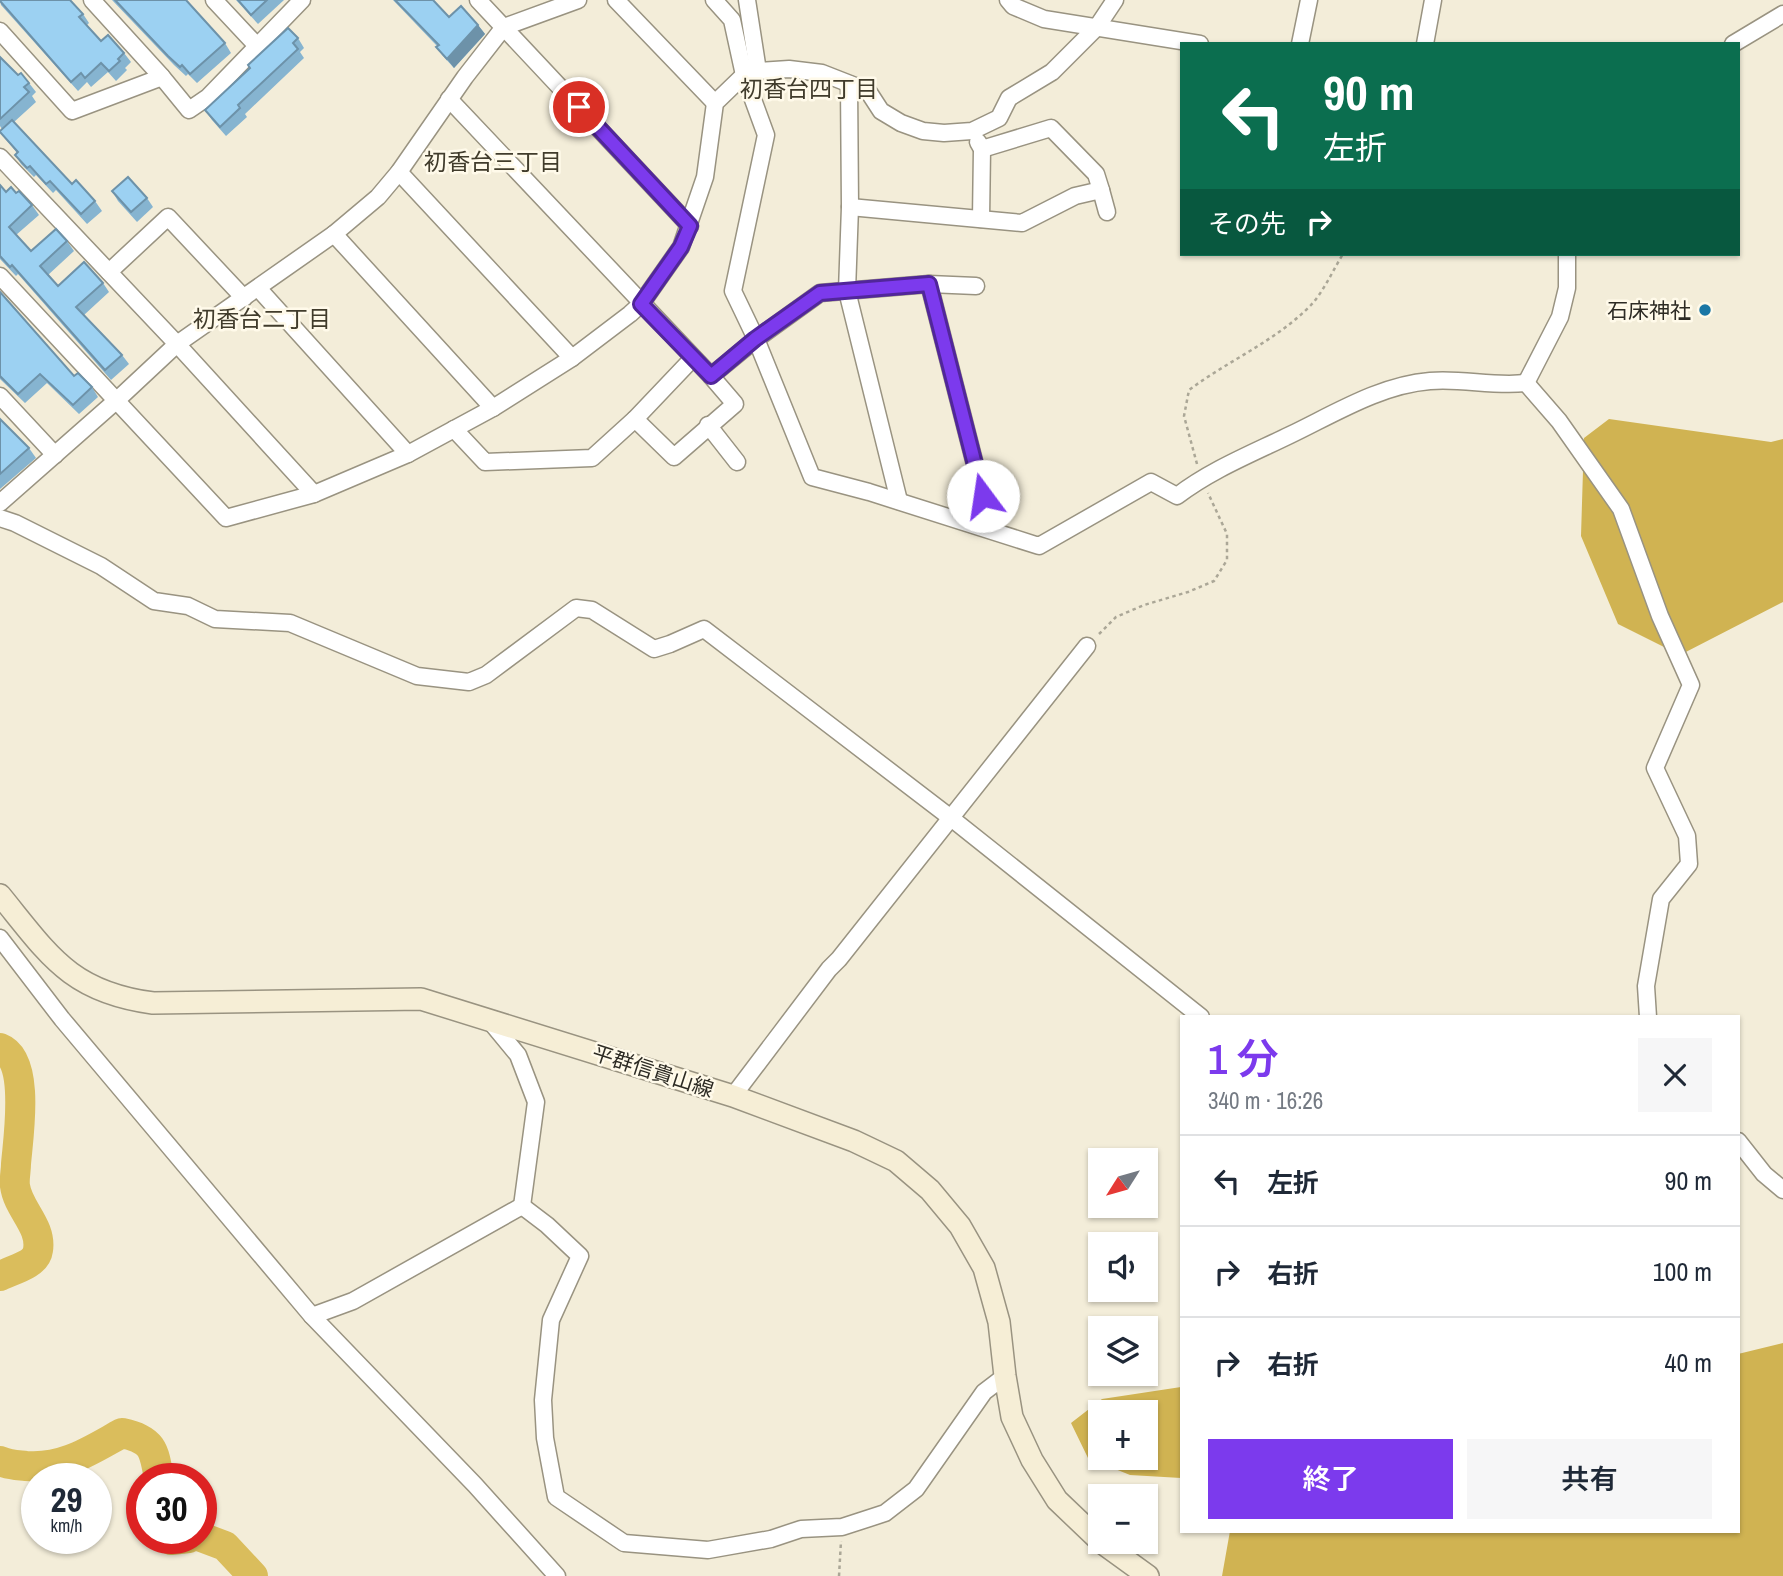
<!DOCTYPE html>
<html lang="ja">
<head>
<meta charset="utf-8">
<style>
  :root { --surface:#fff; --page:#f6f6f7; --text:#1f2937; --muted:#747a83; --line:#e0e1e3; --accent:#7c3aed }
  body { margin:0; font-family:"Archivo Narrow","Noto Sans JP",sans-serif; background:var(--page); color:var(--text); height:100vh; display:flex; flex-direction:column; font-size:26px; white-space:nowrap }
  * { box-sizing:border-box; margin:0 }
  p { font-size:23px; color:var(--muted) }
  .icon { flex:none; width:38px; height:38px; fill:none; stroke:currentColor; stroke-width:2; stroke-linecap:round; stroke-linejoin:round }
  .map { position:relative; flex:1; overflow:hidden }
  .drawer { position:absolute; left:1180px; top:1015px; width:560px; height:518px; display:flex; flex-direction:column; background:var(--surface); border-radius:0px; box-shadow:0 2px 5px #0004 }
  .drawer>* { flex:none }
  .banner { position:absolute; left:1180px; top:42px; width:560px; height:214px; border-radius:0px; box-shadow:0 2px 5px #0004; background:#0b6e4f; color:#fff; overflow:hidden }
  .needle { width:46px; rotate:233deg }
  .fabs { position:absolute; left:1088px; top:1148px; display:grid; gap:14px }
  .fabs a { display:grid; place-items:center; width:70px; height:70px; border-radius:0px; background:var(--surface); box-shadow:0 2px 5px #0004; font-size:35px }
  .speed { position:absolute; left:21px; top:1463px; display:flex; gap:14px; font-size:35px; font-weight:700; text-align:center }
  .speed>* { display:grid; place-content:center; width:91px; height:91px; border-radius:50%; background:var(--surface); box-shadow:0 2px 5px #0004; line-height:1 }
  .speed small { font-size:18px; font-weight:400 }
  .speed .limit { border:10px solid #d22; background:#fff; color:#111 }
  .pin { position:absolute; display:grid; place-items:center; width:60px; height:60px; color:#fff; margin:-30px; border:4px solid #fff; border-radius:50%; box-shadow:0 2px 7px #0007 }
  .me { position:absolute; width:77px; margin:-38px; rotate:346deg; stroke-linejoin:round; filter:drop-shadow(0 0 5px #0008) }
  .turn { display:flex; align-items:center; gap:24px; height:147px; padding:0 28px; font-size:32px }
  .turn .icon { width:91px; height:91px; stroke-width:2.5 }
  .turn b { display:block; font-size:49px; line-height:60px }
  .then { display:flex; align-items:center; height:66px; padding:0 28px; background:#0003; gap:14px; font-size:26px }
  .round { display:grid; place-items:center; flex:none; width:74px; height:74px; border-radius:0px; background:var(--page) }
  .headline { display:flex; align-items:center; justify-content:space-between; height:119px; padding:0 28px }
  h1 { font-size:42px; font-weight:600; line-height:52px; color:var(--accent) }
  .primary-button { display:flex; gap:14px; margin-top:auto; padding:14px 28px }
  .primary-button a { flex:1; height:80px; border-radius:0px; background:var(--accent); color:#fff; font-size:28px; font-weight:600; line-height:80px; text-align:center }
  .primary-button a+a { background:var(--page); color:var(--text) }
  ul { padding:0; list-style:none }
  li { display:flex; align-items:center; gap:21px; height:91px; padding:0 28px; border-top:2px solid var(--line) }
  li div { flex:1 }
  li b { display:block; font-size:26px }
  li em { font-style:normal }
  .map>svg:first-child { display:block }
</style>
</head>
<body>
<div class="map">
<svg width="1783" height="1576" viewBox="0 0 1783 1576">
  <rect width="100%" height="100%" fill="#f3edd9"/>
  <g fill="#d0b352" fill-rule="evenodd">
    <path d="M1609,419L1771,442L1783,439V602L1680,655L1618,624L1581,536L1584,438Z"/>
    <path d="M1783,1343V1576H1222L1230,1531H1738V1354Z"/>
    <path d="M1181,1387V1478L1130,1475L1088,1458L1071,1423L1102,1399ZM1101,1412H1146V1458H1101Z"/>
  </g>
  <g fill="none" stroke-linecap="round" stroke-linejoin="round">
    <g stroke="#dabd5c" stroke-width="30">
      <path d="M0,1048C31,1060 18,1138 16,1164C16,1171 14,1179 15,1186C18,1209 42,1226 38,1250C36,1265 12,1270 0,1276"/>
      <path d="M0,1461C9,1465 17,1465 26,1466C64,1469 91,1450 122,1433C153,1440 154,1449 159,1479"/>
      <path d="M201,1537L225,1546L253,1576"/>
      <path d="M169,1538L171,1540L189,1538"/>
    </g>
    <defs>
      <g id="minor">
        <path d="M92,0L162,77L189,110L208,97L302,0"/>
        <path d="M214,0L258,47"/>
        <path d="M478,0L690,226"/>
        <path d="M616,0L715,103"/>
        <path d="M714,0L732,20L744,75L766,135L733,291L756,339L812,477L869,492L1039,546L1151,482L1177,496C1211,470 1251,454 1290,435C1334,414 1380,385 1430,381C1462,378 1494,387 1526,383"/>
        <path d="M747,0L758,71"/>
        <path d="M1008,0L1013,6L1044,19L1200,44"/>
        <path d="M0,31L72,111L162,77"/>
        <path d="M1300,44L1309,0"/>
        <path d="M1425,44L1433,0"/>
        <path d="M1733,44L1783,14"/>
        <path d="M849,84L850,207L847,291L899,501"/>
        <path d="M449,99L711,376L756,339L820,293L929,284L976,286"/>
        <path d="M978,142L982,149L981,219"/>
        <path d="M0,157L177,344L314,494"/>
        <path d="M399,172L572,358"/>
        <path d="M1101,190L1107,212"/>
        <path d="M850,207L1022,223L1075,196L1101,190L1096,174L1051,128L982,149"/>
        <path d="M334,234L493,408"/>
        <path d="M109,272L168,217L244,298"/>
        <path d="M0,276L226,518L314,494L408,454L493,408L572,358L630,314L641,304L681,247L705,177L715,103L744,75L758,71L789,69L822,73L868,91L881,111L901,123L923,131L944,133L972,131L999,118L1009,98L1052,72L1097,27L1115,0"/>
        <path d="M929,284L983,496"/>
        <path d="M258,288L408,454"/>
        <path d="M1526,383L1559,421L1621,509L1660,616L1691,685L1655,768L1687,836L1689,864L1661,899L1646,986L1648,1017"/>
        <path d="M1526,383L1560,317L1567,288V255"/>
        <path d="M0,396L55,455"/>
        <path d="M635,419L674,457L735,404L711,376"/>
        <path d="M708,425L737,462"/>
        <path d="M454,429L485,462L592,458L635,419L693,358"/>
        <path d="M0,503L117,400L177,344L334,234L378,197L399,172L465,77L504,27L578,0"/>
        <path d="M0,518L15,523L101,566L154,601L188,606L215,619L290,623L417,676L469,682L486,675L576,608L592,610L654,649L670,644L704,629L951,818L1201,1017"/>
        <path d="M0,938L62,1019L312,1316L475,1485L557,1576"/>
        <path d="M489,1020L518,1055L536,1102L522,1206"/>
        <path d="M733,1096L829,969L839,959L1087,646"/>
        <path d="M1738,1141L1764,1174L1783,1190"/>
        <path d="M522,1206L547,1225L580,1256L551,1320L543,1400L545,1438L556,1497L624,1543L708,1550L771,1539L801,1529L842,1527L885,1513L916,1489L984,1392L1005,1376"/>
        <path d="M312,1316L353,1301L522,1206"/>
      </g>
      <g id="secondary">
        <path d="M0,895C49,955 70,992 153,1003L421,999L733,1096L854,1141L896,1161L930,1190L960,1226L984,1268L999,1322L1005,1376L1012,1417L1032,1460L1057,1500L1101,1542"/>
        <path d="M1101,1542L1148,1576"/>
      </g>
    </defs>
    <use href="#minor" stroke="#999381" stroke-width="19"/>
    <use href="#secondary" stroke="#999381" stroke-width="24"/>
    <g stroke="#aba797" stroke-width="2.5" stroke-dasharray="3.5 3.5" stroke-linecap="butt">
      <path d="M1197,464L1184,416L1189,390C1229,360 1276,341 1311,305C1324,291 1333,270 1343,254"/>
      <path d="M1099,634L1116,617L1144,605L1188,592L1214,581L1227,560V534L1208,493"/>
      <path d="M839,1576L841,1541"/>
    </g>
    <use href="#minor" stroke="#fff" stroke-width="16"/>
    <use href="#secondary" stroke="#f6eed6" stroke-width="21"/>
  </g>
  <g fill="#86b4d0">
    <path d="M0,0L83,14L89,23L87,25L101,41L124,53L131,62L125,68L127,70L116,81L108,72L91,87L87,82L78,91L1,5Z"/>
    <path d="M112,0H186L225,43L231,53L197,83L188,74L186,76L174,65Z"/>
    <path d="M236,0H284L258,24Z"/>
    <path d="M393,0H433L449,17L478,25L485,34L454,68L443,56L436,47L437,46Z"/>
    <path d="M298,38L304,48L300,52L304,58L245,114L247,117L226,136L212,120L205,110Z"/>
    <path d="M0,57L18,75L29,83L36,92L32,96L36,102L14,122L72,184L95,201L102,211L87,224L56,190L53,193L36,175L34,177L21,164L15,155L17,153L0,132L2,129L0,126Z"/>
    <path d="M0,185L6,192L16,193L32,205L39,215L16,235L31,251L67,241L74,251L48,275L58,286L103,283L109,292L84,315L122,355L129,364L111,380L18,274L16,276L0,259Z"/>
    <path d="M112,191L147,198L153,207L137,222L118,201Z"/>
    <path d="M0,292L74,376L92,387L98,397L79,414L47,383L25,403L0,379Z"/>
    <path d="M0,419L29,448L36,458L0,489Z"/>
  </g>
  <path fill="#6d92a9" d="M478,25L485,34L454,68L447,59Z"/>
  <g fill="#9cd1f2" stroke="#6d92a9" stroke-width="2">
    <path d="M0,0H70L83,14L79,17L101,41L108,35L124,53L118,59L120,61L109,71L101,63L85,78L81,73L71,82L0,1Z"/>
    <path d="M115,0H186L225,43L190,74L182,65L180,67L168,56Z"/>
    <path d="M238,0H267L251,15Z"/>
    <path d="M395,0H433L449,17L461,6L478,25L447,59L436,47L439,45Z"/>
    <path d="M288,28L298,38L293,43L298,49L238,105L240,108L220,127L205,110L250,68L248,65Z"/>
    <path d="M0,57L18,75L21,73L29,83L24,87L29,92L0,119Z"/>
    <path d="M12,120L72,184L76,180L95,201L81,214L50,181L46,184L30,166L27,168L15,155L18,152L0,132V131Z"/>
    <path d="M128,177L147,198L131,212L112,191Z"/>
    <path d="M0,185L6,192L11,187L16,193L19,191L32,205L9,227L31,251L56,229L67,241L40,266L58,286L84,262L103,283L76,307L122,355L105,370L12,265L10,267L0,256Z"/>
    <path d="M0,292L74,376L78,373L92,387L73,405L40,374L18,394L0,376Z"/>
    <path d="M0,419L29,448L0,474Z"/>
  </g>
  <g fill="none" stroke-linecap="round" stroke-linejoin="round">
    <defs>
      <path id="route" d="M579,107L690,226L681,247L641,304L711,376L755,339L820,293L929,284L983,496"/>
    </defs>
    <use href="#route" stroke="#51269a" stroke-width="18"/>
    <use href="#route" stroke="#7c3aed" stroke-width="12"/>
  </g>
  <circle fill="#1a77a5" stroke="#fffaea" stroke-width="2.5" cx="1705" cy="310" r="7"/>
  <g text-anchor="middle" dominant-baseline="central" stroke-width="5" stroke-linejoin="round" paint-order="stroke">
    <g font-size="21" fill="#2d2b24" stroke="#fffaea" text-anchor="end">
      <text x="1691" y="310">石床神社</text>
    </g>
    <g font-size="21" fill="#2d2b24" stroke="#fffaea">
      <text transform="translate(653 1071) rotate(18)">平群信貴山線</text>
    </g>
    <g font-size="23" fill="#413c2c" stroke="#fffaea">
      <text x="809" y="88">初香台四丁目</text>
      <text x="493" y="161">初香台三丁目</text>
      <text x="262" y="318">初香台二丁目</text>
    </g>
  </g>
</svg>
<div class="fabs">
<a><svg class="needle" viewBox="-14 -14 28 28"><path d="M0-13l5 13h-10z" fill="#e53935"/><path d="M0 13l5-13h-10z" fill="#747a83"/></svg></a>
<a><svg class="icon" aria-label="sound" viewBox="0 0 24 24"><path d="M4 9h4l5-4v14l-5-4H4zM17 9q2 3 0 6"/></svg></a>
<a><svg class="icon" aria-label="layers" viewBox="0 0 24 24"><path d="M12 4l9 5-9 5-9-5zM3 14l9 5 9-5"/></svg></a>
<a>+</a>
<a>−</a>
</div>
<div class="speed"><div>29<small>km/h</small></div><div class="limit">30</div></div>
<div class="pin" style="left:579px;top:107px;background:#d93025"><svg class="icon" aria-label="arrive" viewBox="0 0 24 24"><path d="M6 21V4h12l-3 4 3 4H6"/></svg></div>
<svg class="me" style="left:983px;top:496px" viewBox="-20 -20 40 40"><circle r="19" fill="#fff"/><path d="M0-13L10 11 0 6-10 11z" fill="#7c3aed"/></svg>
<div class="banner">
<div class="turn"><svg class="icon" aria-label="left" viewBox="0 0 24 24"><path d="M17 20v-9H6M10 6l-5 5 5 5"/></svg><div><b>90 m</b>左折</div></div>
<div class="then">その先<svg class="icon" aria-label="right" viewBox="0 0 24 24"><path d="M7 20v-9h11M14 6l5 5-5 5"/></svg></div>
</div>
<section class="drawer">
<div class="headline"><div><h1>1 分</h1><p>340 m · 16:26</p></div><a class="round"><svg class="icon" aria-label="close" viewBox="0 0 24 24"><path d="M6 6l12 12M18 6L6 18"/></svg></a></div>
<ul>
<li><svg class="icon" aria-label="left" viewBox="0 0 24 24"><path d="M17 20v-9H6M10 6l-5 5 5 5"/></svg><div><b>左折</b></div><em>90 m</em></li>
<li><svg class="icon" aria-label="right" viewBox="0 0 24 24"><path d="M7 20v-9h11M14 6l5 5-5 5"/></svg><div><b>右折</b></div><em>100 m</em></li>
<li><svg class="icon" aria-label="right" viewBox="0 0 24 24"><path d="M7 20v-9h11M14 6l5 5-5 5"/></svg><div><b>右折</b></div><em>40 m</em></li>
</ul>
<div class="primary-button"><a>終了</a><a>共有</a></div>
</section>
</div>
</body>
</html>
